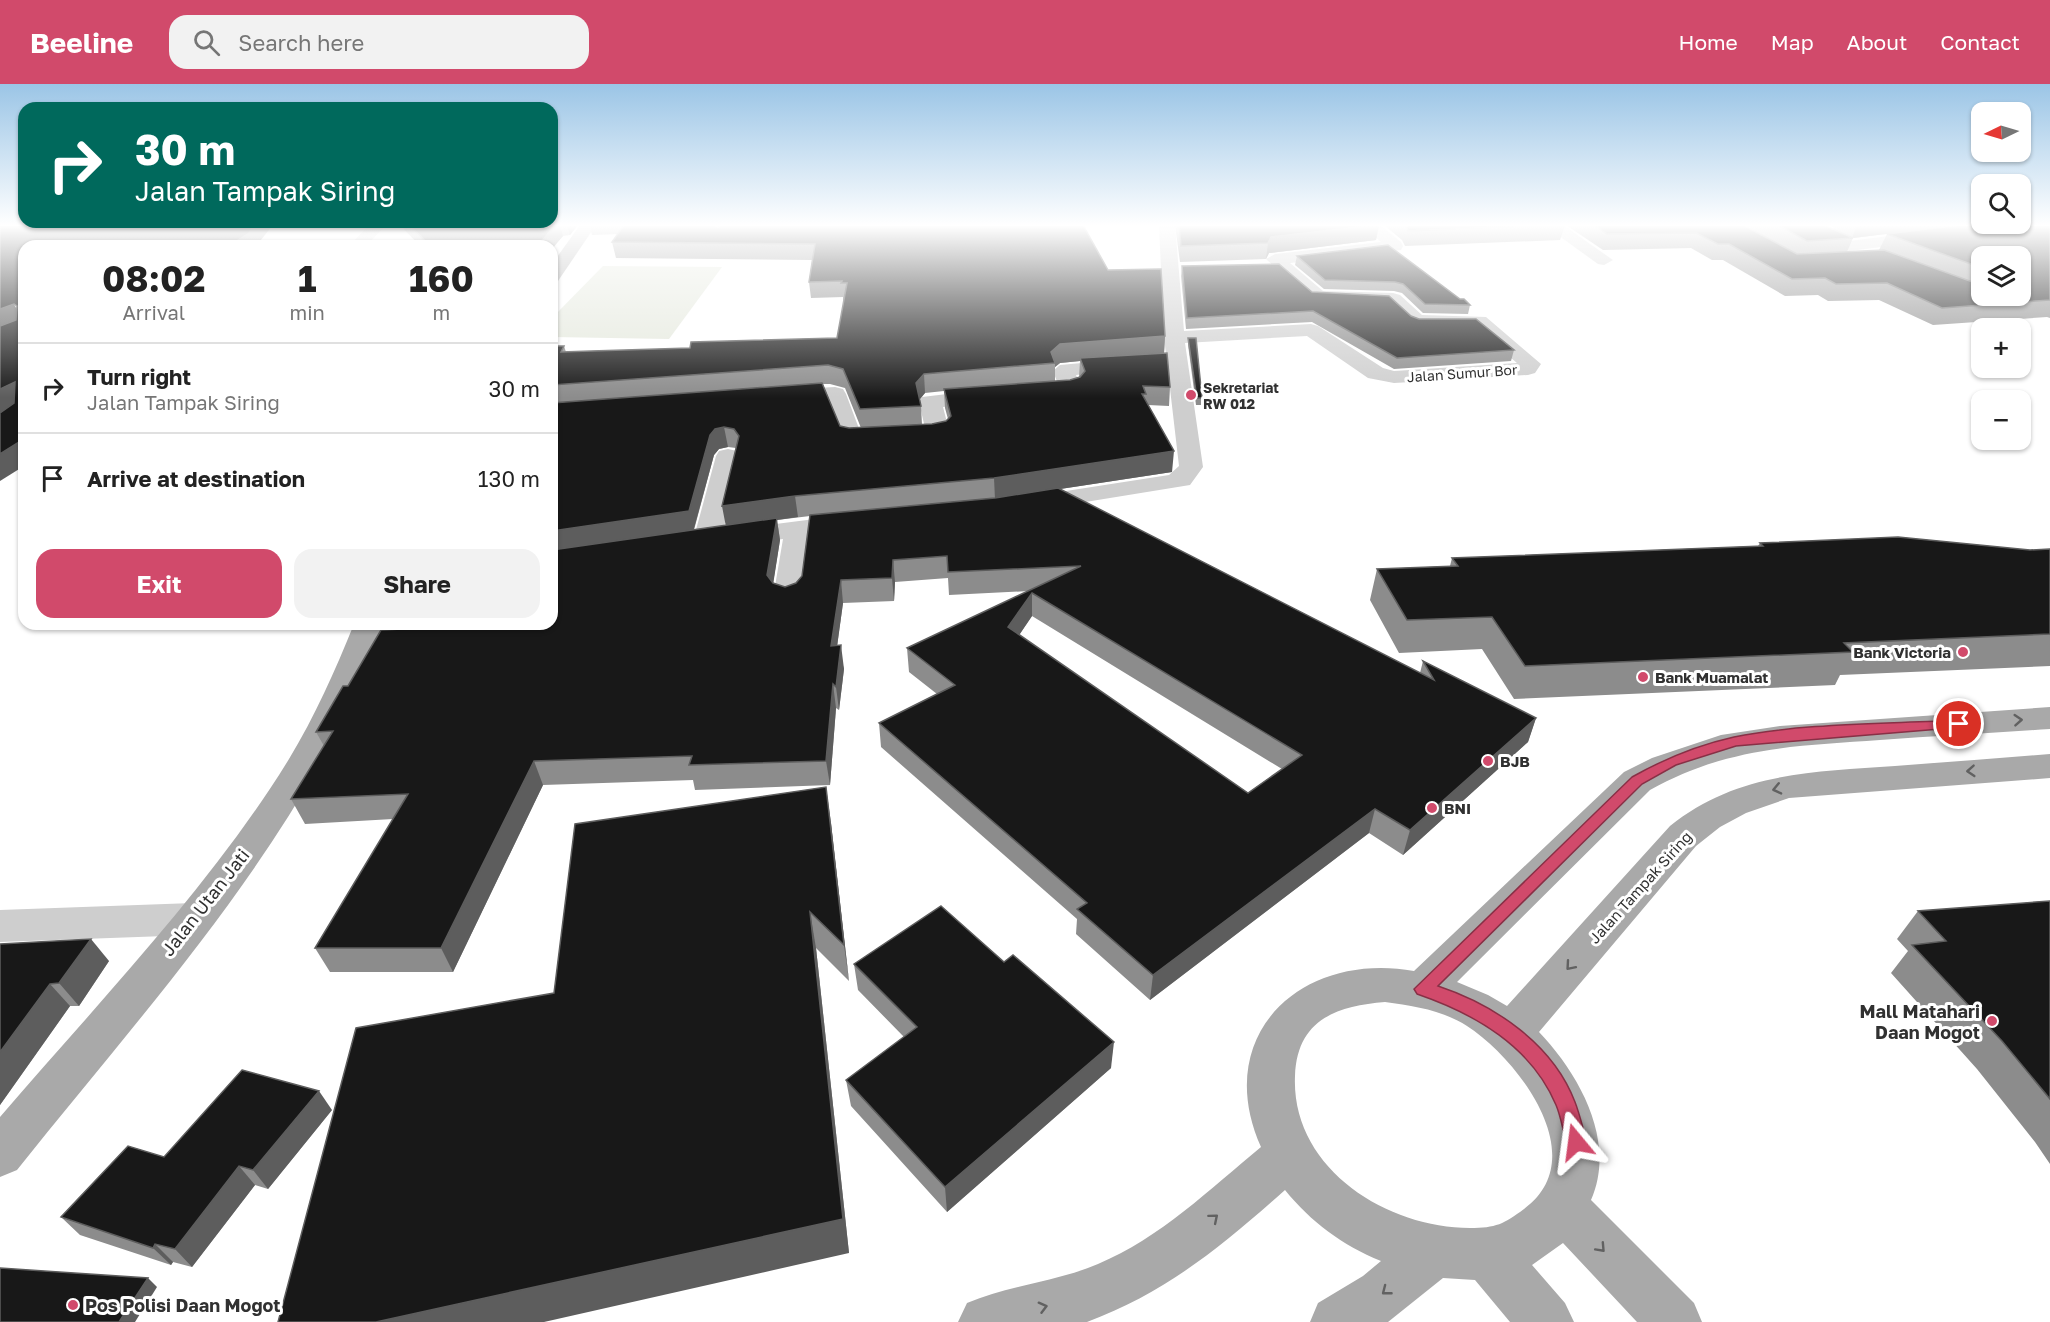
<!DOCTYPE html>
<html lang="en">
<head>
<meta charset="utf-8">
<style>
  :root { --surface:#fff; --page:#f2f2f2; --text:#222; --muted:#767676; --line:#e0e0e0; --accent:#d14a6b }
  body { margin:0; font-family:"Golos Text",sans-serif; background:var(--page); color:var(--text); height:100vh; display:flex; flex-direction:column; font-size:22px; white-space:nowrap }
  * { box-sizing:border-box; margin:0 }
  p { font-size:20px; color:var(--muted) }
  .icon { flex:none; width:33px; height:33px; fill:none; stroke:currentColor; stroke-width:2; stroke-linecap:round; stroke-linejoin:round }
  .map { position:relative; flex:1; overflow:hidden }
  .details { position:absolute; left:18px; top:156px; width:540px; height:390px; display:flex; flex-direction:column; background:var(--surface); border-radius:18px; box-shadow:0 2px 4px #0004 }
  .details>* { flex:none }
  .top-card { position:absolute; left:18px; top:18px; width:540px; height:126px; border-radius:18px; box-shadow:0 2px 4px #0004; background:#00695c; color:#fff; overflow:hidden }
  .needle { width:39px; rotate:265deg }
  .tools { position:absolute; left:1971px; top:18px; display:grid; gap:12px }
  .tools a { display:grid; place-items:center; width:60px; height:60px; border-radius:12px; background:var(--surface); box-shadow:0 2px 4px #0004; font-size:30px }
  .pin { position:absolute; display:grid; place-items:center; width:51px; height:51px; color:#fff; margin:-26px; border:3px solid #fff; border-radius:50%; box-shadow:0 2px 6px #0007 }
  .me { position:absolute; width:66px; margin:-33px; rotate:344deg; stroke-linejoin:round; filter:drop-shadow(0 0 4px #0008) }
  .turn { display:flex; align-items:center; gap:21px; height:126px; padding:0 18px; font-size:27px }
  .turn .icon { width:78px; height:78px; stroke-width:2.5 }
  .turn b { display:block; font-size:42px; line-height:51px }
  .eta { display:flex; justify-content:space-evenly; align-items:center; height:102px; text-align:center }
  .eta b { font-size:36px; font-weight:700; line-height:42px }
  .cta { display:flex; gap:12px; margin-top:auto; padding:12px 18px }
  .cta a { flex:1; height:69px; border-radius:18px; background:var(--accent); color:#fff; font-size:24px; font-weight:700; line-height:69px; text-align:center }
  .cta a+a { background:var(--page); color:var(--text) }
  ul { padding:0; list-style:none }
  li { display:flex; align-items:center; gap:18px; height:90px; padding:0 18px; border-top:2px solid var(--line) }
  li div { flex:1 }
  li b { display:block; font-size:22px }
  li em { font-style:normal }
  header { display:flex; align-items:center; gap:36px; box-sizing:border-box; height:84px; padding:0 30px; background:var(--accent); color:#fff }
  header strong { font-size:28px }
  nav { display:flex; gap:33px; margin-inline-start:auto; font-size:21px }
  .search { width:420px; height:54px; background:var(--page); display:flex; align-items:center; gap:15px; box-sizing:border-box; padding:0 21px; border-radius:18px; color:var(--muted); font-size:22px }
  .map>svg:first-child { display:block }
</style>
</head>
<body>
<header>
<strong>Beeline</strong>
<div class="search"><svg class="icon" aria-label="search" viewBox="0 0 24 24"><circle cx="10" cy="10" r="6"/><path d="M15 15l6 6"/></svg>Search here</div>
<nav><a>Home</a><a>Map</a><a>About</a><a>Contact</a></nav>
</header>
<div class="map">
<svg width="2050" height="1238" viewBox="0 0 2050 1238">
  <rect width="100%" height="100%" fill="#fff"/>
  <path fill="#e3e7db" d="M603,182L722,183L669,255L552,253V234Z"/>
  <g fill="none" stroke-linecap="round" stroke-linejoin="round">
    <g fill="#cecece" fill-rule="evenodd">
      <path d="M369,141H386L366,162H349Z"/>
      <path d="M1159,141H1175L1184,247L1311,240L1318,242L1383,284L1394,287L1517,279L1474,243H1417L1410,241L1388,220L1311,216L1266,175L1275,170L1381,158L1362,141H1380L1401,158L1403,162L1401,166L1290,179L1323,207L1393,209L1400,211L1422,231L1486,233L1541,280L1535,289L1528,291L1394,299L1368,294L1307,252L1185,259L1203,383L1190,401L1030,427L1021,424L1017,419L1021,414L1169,391L1179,382L1164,253Z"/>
      <path d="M1544,141H1563L1613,176L1604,181L1598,180Z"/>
      <path d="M1978,141H2026L2018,146L1849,167L1841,162L1849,157Z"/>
      <path d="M1125,275L1132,277L1135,281L1132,285L1076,291L1082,305L1079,310L1037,315L1029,313L1026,308L1029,303L1058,300L1053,287L1060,281Z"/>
      <path d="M835,303L843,305L846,310L861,350L925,344L919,318L922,313L989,305L997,307L1000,312L997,317L943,323L950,350L946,355L858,364L843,360L839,355L826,317L773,318L770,313L773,308L781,306Z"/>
      <path d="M728,365L737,367L740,372L721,457L717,463L707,465L697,463L693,457L716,372L719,367Z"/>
      <path d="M854,430L863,432L867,438L863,444L810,452L803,514L798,520L788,523L778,520L773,514L783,455L736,461L726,459L722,453L726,447L736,445Z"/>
      <path d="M193,819L207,824L213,835L207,846L193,851L0,858V826Z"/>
    </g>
    <g fill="#a9a9a9" fill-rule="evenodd">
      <path d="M580,141H596L558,197L552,198V180Z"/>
      <path d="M354,540H384C309,749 153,915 17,1086L0,1093V1033C97,920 211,802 289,675C315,632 335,587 354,540Z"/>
      <path d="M2050,623V645C1993,649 1937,652 1880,656C1795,662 1727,663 1650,706L1457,898L1488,911L1507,922L1670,742C1737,688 1813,688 1895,682C1947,678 1998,674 2050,670V694L1789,714L1746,729L1720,743L1696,762L1539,948C1579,990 1617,1057 1591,1116L1694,1219L1702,1238H1637L1563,1159L1532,1181L1565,1219L1574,1238H1510L1475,1196L1443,1194L1388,1238H1310L1318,1219L1363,1192L1381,1177C1342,1161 1311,1138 1285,1106C1222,1162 1167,1208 1087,1238H958L967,1219C1009,1201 1056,1198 1098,1180C1160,1154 1210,1105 1261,1063C1211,951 1301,867 1414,887L1624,688L1652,674L1721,651L1780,642ZM1385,918C1414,922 1442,926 1467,942C1518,975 1594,1074 1524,1125C1504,1140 1496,1144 1470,1144C1386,1144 1291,1084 1295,992C1297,936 1336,922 1385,918Z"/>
    </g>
  </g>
  <g fill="#8c8c8c" fill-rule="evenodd">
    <path d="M400,141H578L570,151L563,152L552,162H420Z"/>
    <path d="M590,141H714L718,143L720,141H1096L1083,142L1108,186L1165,252L1164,269L1170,303L1169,322L1148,321L1172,388L1060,405L1420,589L1423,577L1536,634L1528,658L1403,771L1369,749L1150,916L1076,850L1077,835L881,663L879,639L937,610L909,588L907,564L1029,507L949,511L948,494L895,498L894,517L843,519L837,562L844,585L839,626L836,624L830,701L695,706L693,696L543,701L453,888H330L315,864L393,735L305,740L291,715L324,662L316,648L348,602L552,540V262H564L566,268L591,267L690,264L837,254L844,216H843V213L811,214L809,198L812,176L616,174L612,158L618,150L592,151ZM1080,277L1079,293L1070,296L1055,297V283L1060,279ZM823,300H830L845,304L861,344H849L840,342ZM944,307L945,324L948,335L946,337L932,340L922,341L921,322L919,315L925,309ZM728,363L736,364L726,442L694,446L714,371L719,365ZM810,432L802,492L796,499L785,503L773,499L780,456L777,436ZM1032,532L1282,685L1248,709L1019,551Z"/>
    <path d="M1175,141H1379L1376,156L1269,169L1266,175L1180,178Z"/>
    <path d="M1384,141H1565L1560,156L1405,162L1402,156Z"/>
    <path d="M1566,141H1743L1774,158L1745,141H1824L1834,146L1833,143L1829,141H1960L1853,154L1847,168L1879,166L1887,150L2050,141V234L2047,233L1933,241L1879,216L1828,217L1818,211L1785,212L1723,176H1712L1691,164L1603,166ZM1982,172L2020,212H1982Z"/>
    <path d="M1297,172L1460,215L1470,221L1468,230L1423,229L1402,209L1394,207L1324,205L1295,181Z"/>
    <path d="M1182,182L1312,208L1411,232L1514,266L1511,277L1394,285L1312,238L1186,245L1181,192Z"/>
    <path d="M1188,254L1202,314V321H1196L1188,261Z"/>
    <path d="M1760,459L2030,466L2050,465V582L1840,591L1835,601L1514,615L1482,565L1399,569L1370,516L1377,485L1450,482L1452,474L1758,462Z"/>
    <path d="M831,739L849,897L816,864L849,1169L554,909Z"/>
    <path d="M2050,817V1080L2035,1058L1977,985L1891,889L1908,867L1897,855L1918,827Z"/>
    <path d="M0,860L109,877L79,922H70L0,1021Z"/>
    <path d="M854,880L1111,984L947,1128L851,1022L846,996L904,953L858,906Z"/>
    <path d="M332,1026L268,1105L255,1101L192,1183L173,1178L171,1181L80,1151L61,1133L164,1073Z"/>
  </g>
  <g fill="#5d5d5d">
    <path d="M255,141H273L256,162H229Z"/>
    <path d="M555,141H560L563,152L552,165V162H538Z"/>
    <path d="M567,141H578L570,151Z"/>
    <path d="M1379,141L1376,156L1269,169L1266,175L1268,159L1271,153Z"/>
    <path d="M1857,141H1960L1853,154H1852Z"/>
    <path d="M14,220L23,237L0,245V225Z"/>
    <path d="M1165,252L1164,270L1080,274V277L1060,279L1055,283V279L1051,268L1060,260Z"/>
    <path d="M924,290L925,309L917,319L916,299Z"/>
    <path d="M15,298L24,314L0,329V305Z"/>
    <path d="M724,343L728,363L719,365L714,371L693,448L552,470V447L710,351L715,345Z"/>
    <path d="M24,355V382L0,397V370Z"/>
    <path d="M1174,367L1172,388L995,415L994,394Z"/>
    <path d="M795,412L798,433L777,436L780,456L771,514L726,443L722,422Z"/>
    <path d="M893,476L895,498L894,517L892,494Z"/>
    <path d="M841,496L843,519L834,585L831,562Z"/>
    <path d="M1032,509V532L1009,566L1008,543Z"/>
    <path d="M841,561L844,585L839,626L836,603Z"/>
    <path d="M833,600L836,624L830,701L826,677Z"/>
    <path d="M1536,634L1528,658L1403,771L1410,746Z"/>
    <path d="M534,677L543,701L453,888L441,864Z"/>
    <path d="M826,703L831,739L849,897L844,861Z"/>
    <path d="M1375,725L1369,749L1150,916L1153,891Z"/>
    <path d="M810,828L816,864L849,1169L544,1238H376Z"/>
    <path d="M91,855L109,877L79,922L59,899Z"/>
    <path d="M50,900L70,922L0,1021V968Z"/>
    <path d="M1114,958L1111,984L947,1128L945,1103Z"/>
    <path d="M319,1007L332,1026L268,1105L253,1086Z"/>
    <path d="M239,1082L255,1101L192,1183L175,1165Z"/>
    <path d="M155,1160L173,1178L171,1181L153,1164Z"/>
    <path d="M148,1194L157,1203L135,1238H119Z"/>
  </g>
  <g fill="#181818" stroke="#5d5d5d" stroke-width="1.5" fill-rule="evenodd">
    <path d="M0,141H255L248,150L229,162H24V355L0,370V329L14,319L15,298L0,305V242L16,236L17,222L14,220L0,225Z"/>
    <path d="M410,141H555L538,162H424L427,159Z"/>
    <path d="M624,141H714L718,143L720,141H1083L1108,186L1161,185L1165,252L1060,260L1051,268L1055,279L924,290L916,299L921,322L860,325L843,285L828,281L552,301V262H564L561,268L591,267L690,264L691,258L837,254L847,199H841L842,197L809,198L815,160L612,158Z"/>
    <path d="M1179,141H1376L1271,153L1268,159L1181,162Z"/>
    <path d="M1406,141H1540L1408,147Z"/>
    <path d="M1594,141H1743L1797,170L1884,166L1978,200L1982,198V212H2020V172H1982V184L1887,150L1960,141H2050V216L1942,224L1887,199L1836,200L1825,194L1792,195L1729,160H1718L1696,149L1607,150Z"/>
    <path d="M1778,141H1824L1853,154L1807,157Z"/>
    <path d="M1388,161L1460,215H1464L1470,221L1425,220L1403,200L1395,198L1325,196L1297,172Z"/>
    <path d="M1279,180L1312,208L1389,212L1411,232L1419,235H1476L1514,266L1397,274L1313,227L1187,234L1182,182Z"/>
    <path d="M1188,254H1196L1202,314H1197Z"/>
    <path d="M1167,269L1170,303L1143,302L1146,310H1142L1174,367L994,394L795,412L722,422L739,352L734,345L724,343L715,345L710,351L689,427L552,447V319L822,299L840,342L849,344L932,340L946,337L951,332L944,305L1070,296L1080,293L1085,287L1080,274Z"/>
    <path d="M1058,404L1434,596L1423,577L1536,634L1410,746L1375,725L1153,891L1077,825L1087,819L879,639L955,601L907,564L1081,482L948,488L947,472L893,476L892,494L841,496L831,562L841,561L836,603L833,600L826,677L689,681L692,672L534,677L441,864H315L408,710L291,715L333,647L316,648L343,602H348L381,546L424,544L426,540H552V466L777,434L767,491L773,499L785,503L796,499L802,492L810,431L995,414ZM1032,509L1302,671L1248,709L1008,543Z"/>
    <path d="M1898,453L2030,466L2050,465V550L1844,559L1853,568L1525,582L1492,533L1407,536L1377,485L1458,482L1452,474L1763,462L1760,459Z"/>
    <path d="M826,703L844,861L810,828L843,1135L376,1238H278L356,944L554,909L575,740Z"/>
    <path d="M2050,817V1015L2002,957L1912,861L1946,857L1918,827Z"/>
    <path d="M941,822L1004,878L1013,871L1114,958L945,1103L846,996L917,943L854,880Z"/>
    <path d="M91,855L59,899L50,900L0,968V860Z"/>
    <path d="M242,986L319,1007L253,1086L239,1082L175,1165L155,1160L153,1164L61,1133L128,1062L164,1073Z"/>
    <path d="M0,1184L148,1194L119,1238H0Z"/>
  </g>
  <defs><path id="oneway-chevron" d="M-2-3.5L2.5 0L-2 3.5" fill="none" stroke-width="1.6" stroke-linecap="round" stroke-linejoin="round" transform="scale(1.5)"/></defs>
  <g stroke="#616161">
    <use href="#oneway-chevron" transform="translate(2018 636) rotate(-4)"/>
    <use href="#oneway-chevron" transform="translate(1971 687) rotate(176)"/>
    <use href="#oneway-chevron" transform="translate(1777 705) rotate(167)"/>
    <use href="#oneway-chevron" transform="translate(1570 882) rotate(131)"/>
    <use href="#oneway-chevron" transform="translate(1214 1134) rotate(-40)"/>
    <use href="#oneway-chevron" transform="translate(1601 1164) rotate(47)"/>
    <use href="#oneway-chevron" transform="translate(1386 1207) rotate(142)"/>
    <use href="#oneway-chevron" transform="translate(1043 1223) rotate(-15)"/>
  </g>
  <linearGradient id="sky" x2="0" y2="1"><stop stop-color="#9bc5e6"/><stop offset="0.45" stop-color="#fff"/><stop offset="1" stop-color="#fff" stop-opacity="0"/></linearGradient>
  <rect width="2050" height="314" fill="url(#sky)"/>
  <path fill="#d14a6b" stroke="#883046" stroke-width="1.5" d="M1959,636L1966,640L1964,643L1736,662L1676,681L1642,700L1438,902C1495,921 1553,960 1575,1018C1580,1031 1583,1045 1587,1058L1584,1065L1576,1068L1569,1065C1563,1051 1562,1035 1556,1021C1531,962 1475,930 1417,910L1414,905L1632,693C1664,675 1698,661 1734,653C1803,639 1888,640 1959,636Z"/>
  <g fill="#d14a6b" stroke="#fff" stroke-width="2">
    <circle cx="1191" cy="311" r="6"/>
    <circle cx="1963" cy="568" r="6"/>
    <circle cx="1643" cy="593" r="6"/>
    <circle cx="1488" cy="677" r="6"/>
    <circle cx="1432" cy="724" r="6"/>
    <circle cx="1992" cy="937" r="6"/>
    <circle cx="73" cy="1221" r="6"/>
  </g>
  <g text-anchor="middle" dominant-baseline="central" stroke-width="6" stroke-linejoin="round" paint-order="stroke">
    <g font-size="14" fill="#313131" stroke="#fff">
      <text transform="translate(1462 289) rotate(-4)">Jalan Sumur Bor</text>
    </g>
    <g font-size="14" font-weight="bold" fill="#313131" stroke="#fff" text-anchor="start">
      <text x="1203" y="303">Sekretariat<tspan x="1203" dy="16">RW 012</tspan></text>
    </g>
    <g font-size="15" font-weight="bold" fill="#313131" stroke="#fff" text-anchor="start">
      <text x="1951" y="568" text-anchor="end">Bank Victoria</text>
      <text x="1655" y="593">Bank Muamalat</text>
      <text x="1500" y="677">BJB</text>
      <text x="1444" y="724">BNI</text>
    </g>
    <g font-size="15" fill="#313131" stroke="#fff">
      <text transform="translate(1640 803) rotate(-48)">Jalan Tampak Siring</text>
    </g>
    <g font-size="18" fill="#313131" stroke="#fff">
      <text transform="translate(205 818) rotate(-52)">Jalan Utan Jati</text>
    </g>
    <g font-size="18" font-weight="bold" fill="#313131" stroke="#fff" text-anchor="end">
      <text x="1980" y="927">Mall Matahari<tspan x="1980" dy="21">Daan Mogot</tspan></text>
      <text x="85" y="1221" text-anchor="start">Pos Polisi Daan Mogot</text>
    </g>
  </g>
</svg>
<div class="tools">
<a><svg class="needle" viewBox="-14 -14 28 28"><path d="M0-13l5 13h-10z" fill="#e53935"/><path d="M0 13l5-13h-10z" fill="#767676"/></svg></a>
<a><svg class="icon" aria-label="search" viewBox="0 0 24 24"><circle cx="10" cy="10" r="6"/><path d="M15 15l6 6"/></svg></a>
<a><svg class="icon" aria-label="layers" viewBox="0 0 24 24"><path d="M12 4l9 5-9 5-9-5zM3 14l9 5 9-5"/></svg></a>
<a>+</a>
<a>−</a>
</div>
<div class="pin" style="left:1959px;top:640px;background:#d93025"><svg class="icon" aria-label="arrive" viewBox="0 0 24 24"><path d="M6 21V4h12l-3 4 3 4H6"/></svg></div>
<svg class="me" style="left:1576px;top:1058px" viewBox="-20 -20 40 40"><path d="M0-17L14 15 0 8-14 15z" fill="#d14a6b" stroke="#fff" stroke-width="4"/></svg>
<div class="top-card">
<div class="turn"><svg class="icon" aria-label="right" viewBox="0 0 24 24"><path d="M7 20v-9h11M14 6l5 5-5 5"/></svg><div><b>30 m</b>Jalan Tampak Siring</div></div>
</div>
<section class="details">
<div class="eta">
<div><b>08:02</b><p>Arrival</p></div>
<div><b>1</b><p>min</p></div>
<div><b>160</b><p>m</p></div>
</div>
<ul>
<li><svg class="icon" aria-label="right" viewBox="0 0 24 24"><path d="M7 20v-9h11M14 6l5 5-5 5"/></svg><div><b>Turn right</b><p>Jalan Tampak Siring</p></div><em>30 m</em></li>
<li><svg class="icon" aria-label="arrive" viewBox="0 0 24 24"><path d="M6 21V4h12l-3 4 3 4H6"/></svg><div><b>Arrive at destination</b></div><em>130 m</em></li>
</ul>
<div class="cta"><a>Exit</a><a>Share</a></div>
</section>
</div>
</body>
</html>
